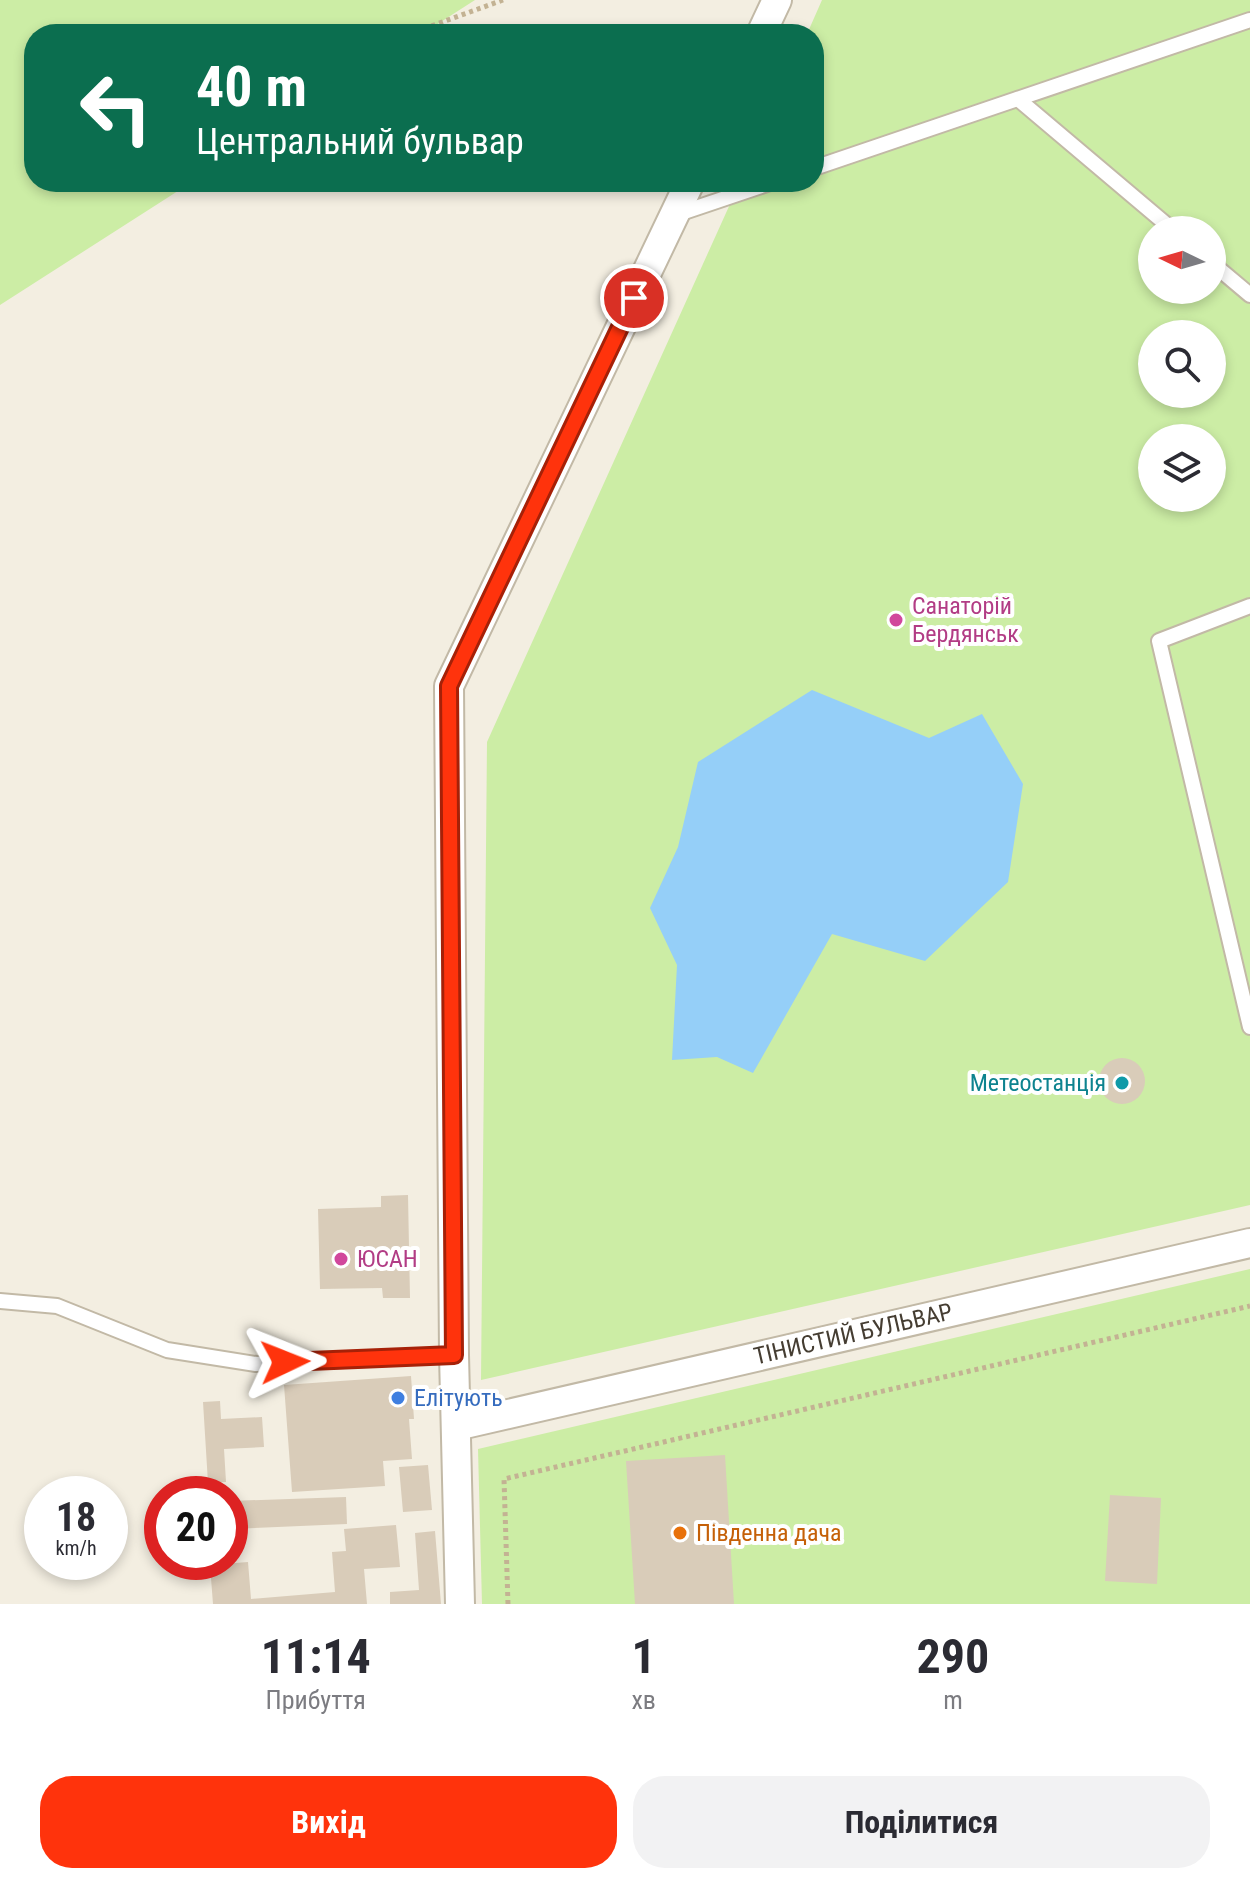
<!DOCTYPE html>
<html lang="uk">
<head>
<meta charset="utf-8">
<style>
  :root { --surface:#fff; --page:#f2f2f3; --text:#2b2b33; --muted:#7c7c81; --accent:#ff330c }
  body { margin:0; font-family:"Roboto Condensed",sans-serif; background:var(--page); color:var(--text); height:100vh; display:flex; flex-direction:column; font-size:30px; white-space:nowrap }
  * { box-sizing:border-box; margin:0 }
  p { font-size:26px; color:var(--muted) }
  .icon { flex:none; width:44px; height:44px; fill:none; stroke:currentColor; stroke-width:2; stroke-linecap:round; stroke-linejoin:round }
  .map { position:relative; height:1604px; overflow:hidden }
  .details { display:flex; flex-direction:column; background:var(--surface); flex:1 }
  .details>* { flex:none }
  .hud { position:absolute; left:24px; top:24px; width:800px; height:168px; border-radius:32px; box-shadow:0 4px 12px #0003; background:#0b6e4f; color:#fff; overflow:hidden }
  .needle { width:52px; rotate:275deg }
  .tools { position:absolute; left:1138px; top:216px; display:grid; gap:16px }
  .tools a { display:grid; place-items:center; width:88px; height:88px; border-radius:50%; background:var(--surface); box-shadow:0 4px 12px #0003; font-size:40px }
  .speed { position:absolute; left:24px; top:1476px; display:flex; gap:16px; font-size:40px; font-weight:700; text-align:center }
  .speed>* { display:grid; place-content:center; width:104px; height:104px; border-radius:50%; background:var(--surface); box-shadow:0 4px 12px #0003; line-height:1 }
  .speed small { font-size:20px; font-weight:400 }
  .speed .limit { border:12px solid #d22; background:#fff; color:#111 }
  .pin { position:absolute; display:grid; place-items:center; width:68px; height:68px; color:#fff; margin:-34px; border:4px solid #fff; border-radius:50%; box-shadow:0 2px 8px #0007 }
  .me { position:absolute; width:88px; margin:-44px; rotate:88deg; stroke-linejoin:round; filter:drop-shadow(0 0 6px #0008) }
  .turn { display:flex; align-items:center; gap:28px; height:168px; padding:0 40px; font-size:36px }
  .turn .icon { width:104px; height:104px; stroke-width:2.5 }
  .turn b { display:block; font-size:56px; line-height:68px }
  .eta { display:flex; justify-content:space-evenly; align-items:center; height:136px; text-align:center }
  .eta b { font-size:48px; font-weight:700; line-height:56px }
  .button { display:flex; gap:16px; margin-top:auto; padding:16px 40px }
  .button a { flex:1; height:92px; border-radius:32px; background:var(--accent); color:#fff; font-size:32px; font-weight:700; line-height:92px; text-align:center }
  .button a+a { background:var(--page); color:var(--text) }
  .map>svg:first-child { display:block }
</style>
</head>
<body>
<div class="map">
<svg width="1250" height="1604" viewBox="0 0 1250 1604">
  <rect width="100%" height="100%" fill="#f3eee1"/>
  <g fill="#cceda5" fill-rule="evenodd">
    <path d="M0,0H475L422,34H34V182H192L0,305Z"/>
    <path d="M822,0H1250V1205L481,1380L487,742L740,182H814V34H807ZM1152,230H1212V290H1152ZM1152,334H1212V394H1152ZM1152,438H1212V498H1152Z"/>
    <path d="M1250,1269V1604H482L478,1449Z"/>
  </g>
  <path fill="#95cff8" d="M812,690L929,738L982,714L1023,784L1008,882L925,961L832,934L753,1073L717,1057L672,1060L677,965L650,908L678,847L698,762Z"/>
  <g fill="#d9ccb9">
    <circle cx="1122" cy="1081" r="23"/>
    <path d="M408,1195L410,1298H383L382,1288L320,1289L318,1209L381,1207V1196Z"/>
    <path d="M411,1376L414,1419H409L412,1459L383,1461L385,1486L292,1492L284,1385Z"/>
    <path d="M220,1401L221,1419L262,1417L264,1447L224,1449L226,1482L208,1483L203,1402Z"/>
    <path d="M725,1455L734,1604H635L626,1461Z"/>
    <path d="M428,1465L432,1510L403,1512L399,1467Z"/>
    <path d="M1110,1495L1161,1498L1157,1584L1105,1581Z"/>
    <path d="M346,1497L347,1524L230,1529V1501Z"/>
    <path d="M396,1525L400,1567L364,1569L367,1604H213L210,1565L248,1562L251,1599L335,1592L332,1552L346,1551L344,1529Z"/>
    <path d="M435,1531L441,1604H390V1592L419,1590L415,1533Z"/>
  </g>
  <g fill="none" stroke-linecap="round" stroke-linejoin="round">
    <defs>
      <g id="service">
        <path d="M1018,99L1173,230"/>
        <path d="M814,168L1250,20"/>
        <path d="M678,214L773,182"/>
        <path d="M1212,263L1250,295"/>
        <path d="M1250,606L1159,641L1250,1027"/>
        <path d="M0,1301L57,1306L167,1350L256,1364L454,1355"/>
      </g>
      <g id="minor">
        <path d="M761,34L777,0"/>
        <path d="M456,1426L1250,1243"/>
        <path d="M460,1604L454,1355L449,686L690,182"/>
      </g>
    </defs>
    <use href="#service" stroke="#c2b9a6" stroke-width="18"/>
    <use href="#minor" stroke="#c2b9a6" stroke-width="32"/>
    <g stroke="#c3b293" stroke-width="5" stroke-dasharray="4 4" stroke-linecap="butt">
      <path d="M409,34L503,0"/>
      <path d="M508,1604L504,1479L1250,1306"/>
    </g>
    <use href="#service" stroke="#fff" stroke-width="14"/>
    <use href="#minor" stroke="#fff" stroke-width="28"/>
  </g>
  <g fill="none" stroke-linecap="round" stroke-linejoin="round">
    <defs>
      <path id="route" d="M285,1362L454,1355L449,686L634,298"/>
    </defs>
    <use href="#route" stroke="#a62108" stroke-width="20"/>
    <use href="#route" stroke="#ff330c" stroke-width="14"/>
  </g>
  <g fill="#d1479c" stroke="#fff" stroke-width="3">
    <circle cx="896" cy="620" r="8"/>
    <circle cx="341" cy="1259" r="8"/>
  </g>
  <circle fill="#0f9aa8" stroke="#fff" stroke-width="3" cx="1122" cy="1083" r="8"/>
  <circle fill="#3f7fe0" stroke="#fff" stroke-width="3" cx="398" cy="1398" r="8"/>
  <circle fill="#e8710a" stroke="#fff" stroke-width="3" cx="680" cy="1533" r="8"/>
  <g text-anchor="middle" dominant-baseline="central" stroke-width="8" stroke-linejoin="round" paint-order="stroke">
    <g font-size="24" fill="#b23c85" stroke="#fff" text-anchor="start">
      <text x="912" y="606">Санаторій<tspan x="912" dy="28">Бердянськ</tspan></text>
      <text x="357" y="1259">ЮСАН</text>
    </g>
    <g font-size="24" fill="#0d838f" stroke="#fff" text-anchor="end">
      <text x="1106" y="1083">Метеостанція</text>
    </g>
    <g font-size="24" fill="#453d32" stroke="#fff">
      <text transform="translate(853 1334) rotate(-13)">ТІНИСТИЙ БУЛЬВАР</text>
    </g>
    <g font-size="24" fill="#366cbe" stroke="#fff" text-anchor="start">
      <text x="414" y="1398">Елітують</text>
    </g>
    <g font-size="24" fill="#c56008" stroke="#fff" text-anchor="start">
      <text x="696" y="1533">Південна дача</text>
    </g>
  </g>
</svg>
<div class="tools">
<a><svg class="needle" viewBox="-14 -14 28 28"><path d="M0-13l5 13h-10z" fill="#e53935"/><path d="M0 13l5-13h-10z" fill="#7c7c81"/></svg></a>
<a><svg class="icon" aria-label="search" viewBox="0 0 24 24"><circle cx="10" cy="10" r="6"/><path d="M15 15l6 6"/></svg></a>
<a><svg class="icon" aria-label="layers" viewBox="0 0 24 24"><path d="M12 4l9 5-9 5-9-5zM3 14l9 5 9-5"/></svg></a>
</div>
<div class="speed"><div>18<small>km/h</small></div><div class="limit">20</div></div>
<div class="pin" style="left:634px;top:298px;background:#d93025"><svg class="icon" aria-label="arrive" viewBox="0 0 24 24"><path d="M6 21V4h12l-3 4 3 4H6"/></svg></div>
<svg class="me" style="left:285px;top:1362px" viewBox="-20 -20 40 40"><path d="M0-17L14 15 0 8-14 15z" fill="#ff330c" stroke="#fff" stroke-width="4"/></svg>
<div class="hud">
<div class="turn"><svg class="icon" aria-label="left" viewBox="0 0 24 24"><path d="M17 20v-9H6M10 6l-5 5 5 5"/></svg><div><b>40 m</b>Центральний бульвар</div></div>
</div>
</div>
<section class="details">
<div class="eta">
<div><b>11:14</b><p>Прибуття</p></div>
<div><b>1</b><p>хв</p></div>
<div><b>290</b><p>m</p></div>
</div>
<div class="button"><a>Вихід</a><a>Поділитися</a></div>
</section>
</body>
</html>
